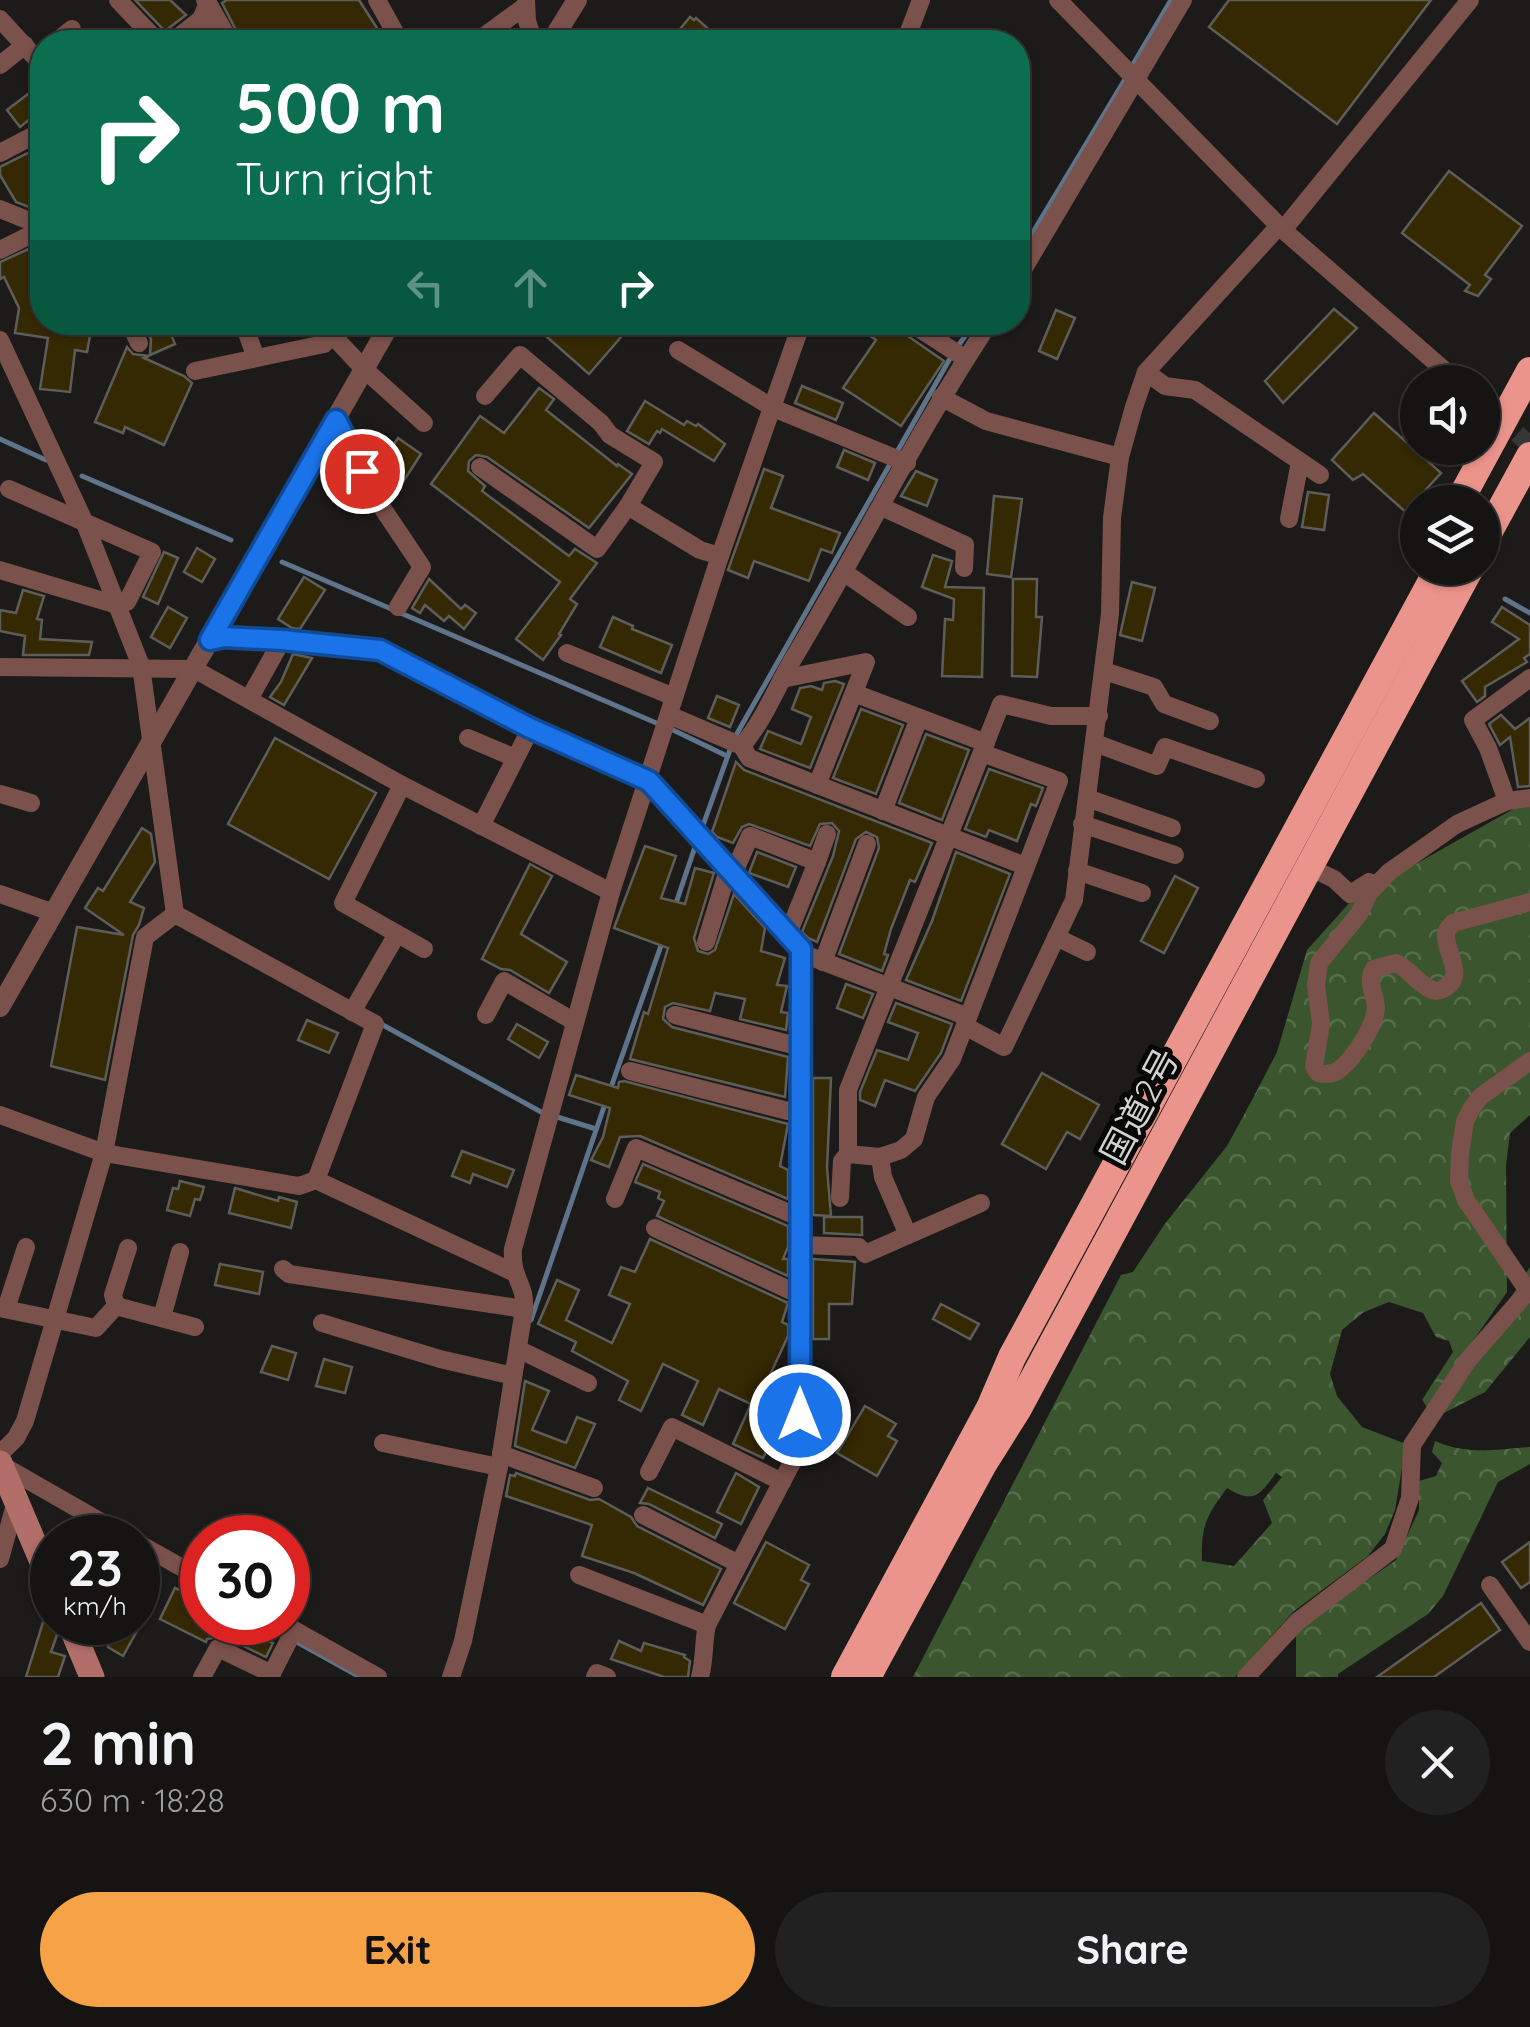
<!DOCTYPE html>
<html lang="en">
<head>
<meta charset="utf-8">
<style>
  :root { --surface:#151413; --page:#222121; --text:#f1f3f6; --muted:#9d9ea0; --line:#343333; --accent:#f6a247 }
  body { margin:0; font-family:Quicksand,"Noto Sans JP",sans-serif; background:var(--page); color:var(--text); height:100vh; display:flex; flex-direction:column; font-size:38px; white-space:nowrap }
  * { box-sizing:border-box; margin:0 }
  p { font-size:32px; color:var(--muted) }
  .icon { flex:none; width:55px; height:55px; fill:none; stroke:currentColor; stroke-width:2; stroke-linecap:round; stroke-linejoin:round }
  .map { position:relative; height:1677px; overflow:hidden }
  .details { display:flex; flex-direction:column; background:var(--surface); flex:1 }
  .details>* { flex:none }
  .top-card { position:absolute; left:30px; top:30px; width:1000px; height:305px; border-radius:40px; box-shadow:0 2px 8px #0004,0 0 0 2px var(--line); background:#0b6e4f; color:#fff; overflow:hidden }
  .buttons { position:absolute; left:1400px; top:365px; display:grid; gap:20px }
  .buttons a { display:grid; place-items:center; width:100px; height:100px; border-radius:50%; background:var(--surface); box-shadow:0 2px 8px #0004,0 0 0 2px var(--line); font-size:50px }
  .speed { position:absolute; left:30px; top:1515px; display:flex; gap:20px; font-size:50px; font-weight:700; text-align:center }
  .speed>* { display:grid; place-content:center; width:130px; height:130px; border-radius:50%; background:var(--surface); box-shadow:0 2px 8px #0004,0 0 0 2px var(--line); line-height:1 }
  .speed small { font-size:25px; font-weight:400 }
  .speed .limit { border:15px solid #d22; background:#fff; color:#111 }
  .pin { position:absolute; display:grid; place-items:center; width:85px; height:85px; color:#fff; margin:-42px; border:5px solid #fff; border-radius:50%; box-shadow:0 2px 10px #0007 }
  .me { position:absolute; width:110px; margin:-55px; rotate:0deg; stroke-linejoin:round; filter:drop-shadow(0 0 8px #0008) }
  .turn { display:flex; align-items:center; gap:35px; height:210px; padding:0 40px; font-size:45px }
  .turn .icon { width:130px; height:130px; stroke-width:2.5 }
  .turn b { display:block; font-size:70px; line-height:85px }
  .lanes { display:flex; align-items:center; height:95px; padding:0 40px; background:#0003; justify-content:center; gap:50px; direction:ltr }
  .lanes .off { opacity:.35 }
  .round { display:grid; place-items:center; flex:none; width:105px; height:105px; border-radius:52px; background:var(--page) }
  .head { display:flex; align-items:center; justify-content:space-between; height:170px; padding:0 40px }
  h1 { font-size:60px; font-weight:700; line-height:75px }
  .button { display:flex; gap:20px; margin-top:auto; padding:20px 40px }
  .button a { flex:1; height:115px; border-radius:60px; background:var(--accent); color:#111; font-size:40px; font-weight:700; line-height:115px; text-align:center }
  .button a+a { background:var(--page); color:var(--text) }
  .map>svg:first-child { display:block }
</style>
</head>
<body>
<div class="map">
<svg width="1530" height="1677" viewBox="0 0 1530 1677">
  <defs>
    <pattern id="forest-crowns" width="20" height="18" patternUnits="userSpaceOnUse" patternTransform="scale(2.5)"><rect width="20" height="18" fill="#3b562f"/><path d="M2 6a3 3 0 1 1 6 0M12 15a3 3 0 1 1 6 0" fill="none" stroke="#566d4c"/></pattern>
  </defs>
  <rect width="100%" height="100%" fill="#1c1b19"/>
  <g fill="url(#forest-crowns)" fill-rule="evenodd">
    <path d="M1530,806V1115L1510,1133L1506,1165L1507,1292L1427,1407L1422,1400L1453,1352L1449,1341L1436,1337L1423,1313L1389,1302L1364,1312L1342,1330L1330,1374L1337,1396L1362,1427L1406,1444L1395,1510L1385,1534L1368,1556L1294,1611L1235,1677H913L1121,1275L1133,1272L1164,1225L1227,1146L1252,1100L1277,1052L1307,950L1352,900L1515,808ZM1276,1473L1282,1477L1263,1500L1272,1523L1234,1566L1202,1561C1201,1526 1206,1516 1227,1488C1253,1504 1259,1496 1276,1473Z"/>
    <path d="M1530,1267V1337L1485,1392L1436,1417Z"/>
    <path d="M1435,1441C1467,1455 1496,1450 1530,1447V1464L1498,1482L1443,1596L1428,1614L1338,1674V1677H1296V1630L1396,1560L1419,1510V1481L1436,1476L1442,1463L1432,1452Z"/>
  </g>
  <g fill="none" stroke-linecap="round" stroke-linejoin="round">
    <g stroke="#5d748b" stroke-width="5">
      <path d="M1132,66L1171,0"/>
      <path d="M1018,257L1127,76"/>
      <path d="M958,346L975,322"/>
      <path d="M0,439L46,460"/>
      <path d="M82,476L231,540"/>
      <path d="M282,562L661,725"/>
      <path d="M1505,599L1530,613"/>
      <path d="M671,729L727,756"/>
      <path d="M735,737L952,355"/>
      <path d="M701,831L731,747"/>
      <path d="M675,906L697,841"/>
      <path d="M381,1024L543,1113"/>
      <path d="M610,1090L663,940"/>
      <path d="M554,1116L596,1129"/>
      <path d="M531,1320L606,1101"/>
      <path d="M262,1622L286,1636"/>
      <path d="M295,1641L360,1677"/>
    </g>
  </g>
  <g fill="#352903" stroke="#5d5d5a" stroke-width="2.5">
    <path d="M135,0H170L186,15L165,31Z"/>
    <path d="M227,0H359L386,42H287L282,33L265,42H242L222,3Z"/>
    <path d="M1229,0H1431L1337,124L1209,27Z"/>
    <path d="M690,17L694,20L696,18L723,42H695L680,29Z"/>
    <path d="M28,94L40,111L20,127L7,110Z"/>
    <path d="M42,146V200L29,207L16,202L0,175V167Z"/>
    <path d="M1449,171L1522,226L1485,275L1491,279L1478,296L1465,291L1470,285L1402,233Z"/>
    <path d="M42,243V322L92,325L87,352L75,350L70,392L40,389L48,338L15,333L19,308L4,277L0,279V262Z"/>
    <path d="M1334,309L1357,328L1283,403L1265,381Z"/>
    <path d="M1056,310L1075,318L1057,359L1039,351Z"/>
    <path d="M143,322H166L175,344L150,355L151,339Z"/>
    <path d="M530,322H634L589,374Z"/>
    <path d="M851,322H897L902,332L944,361L901,426L843,388L876,340Z"/>
    <path d="M127,347L133,354L149,356L144,358L184,376L192,383L164,445L125,427L123,433L95,422Z"/>
    <path d="M802,386L843,403L836,420L795,403Z"/>
    <path d="M539,388L554,399L546,410L617,466L618,464L632,474L589,528L487,457L476,455L469,461L468,471L485,486L482,491L569,556L575,549L597,563L570,599L577,604L559,634L561,635L543,660L516,639L560,582L431,484L480,416L504,433Z"/>
    <path d="M645,401L684,425L687,421L696,426L698,424L725,444L714,461L662,429L660,433L657,431L649,444L627,431Z"/>
    <path d="M1374,413L1441,473L1420,496L1428,502H1418V523L1363,474L1353,480L1332,460Z"/>
    <path d="M398,438L421,454L401,485L377,470Z"/>
    <path d="M844,450L875,463L868,480L837,467Z"/>
    <path d="M764,469L783,476L771,508L840,533L832,553L821,549L809,581L754,561L748,578L728,570Z"/>
    <path d="M916,471L937,480L927,506L901,496Z"/>
    <path d="M1308,492L1329,495L1324,530L1302,527Z"/>
    <path d="M994,496L1022,499L1011,577L987,574Z"/>
    <path d="M197,548L215,559L202,582L184,572Z"/>
    <path d="M164,552L178,558L158,604L143,597Z"/>
    <path d="M933,555L952,561L945,587L984,588L982,677L942,676L945,619L953,620L954,599L922,587Z"/>
    <path d="M304,577L325,590L300,629L292,628L278,619Z"/>
    <path d="M429,579L461,609L465,605L476,613L464,629L449,616L444,621L425,605L420,613L412,608Z"/>
    <path d="M1013,579H1037L1036,617H1042L1037,677L1012,676Z"/>
    <path d="M1132,582L1155,588L1142,641L1120,635Z"/>
    <path d="M23,590L44,596L37,619L42,620L40,639L92,642L89,655H23L25,636L0,631V610L16,613Z"/>
    <path d="M168,607L187,618L170,648L151,637Z"/>
    <path d="M1502,607L1530,625V654L1524,658L1527,662L1485,687V696L1477,702L1462,681L1519,639L1492,622Z"/>
    <path d="M613,617L633,626L632,629L672,645L661,673L600,647Z"/>
    <path d="M293,654L312,658L284,705L270,697L281,682Z"/>
    <path d="M835,681L844,684L810,768L760,749L768,731L801,744L811,717L792,709L800,688L811,686L822,690L824,683Z"/>
    <path d="M717,696L739,705L730,727L708,718Z"/>
    <path d="M861,709L903,725L876,794L833,778Z"/>
    <path d="M1501,715L1515,729L1530,718V786L1518,787L1510,737L1500,745L1489,724Z"/>
    <path d="M926,734L969,750L942,820L899,803Z"/>
    <path d="M275,738L376,793L329,879L228,824Z"/>
    <path d="M736,762L744,770L932,843L915,882L910,880L891,929L884,954L888,955L882,971L839,954L879,848L877,837L866,832L856,839L817,942L808,938L802,932L833,856L839,831L832,823L820,824L810,846L749,824L742,827L733,843L717,837L712,832Z"/>
    <path d="M989,769L1043,788L1036,806L1031,804L1017,841L989,830L986,837L965,829Z"/>
    <path d="M142,828L151,834L155,862L130,902L144,908L139,925L133,935L105,1080L51,1066L77,927L124,935L85,908L98,888L103,891Z"/>
    <path d="M645,846L676,856L661,898L685,904L695,868L714,873L694,938L698,951L708,954L715,950L734,894L765,928L761,951L785,958L777,985L787,986L781,1012L788,1013L786,1030L740,1019L745,999L715,993L710,1011L673,1003L665,1007L663,1019L672,1027L788,1057L785,1097L630,1059L644,1012L648,1014L668,948L614,928Z"/>
    <path d="M757,852L796,867L788,887L749,873Z"/>
    <path d="M956,852L1010,874L961,1001L906,980L932,921Z"/>
    <path d="M530,864L552,876L521,934L567,962L549,993L510,970L501,969L482,959Z"/>
    <path d="M1175,876L1198,888L1164,953L1141,941Z"/>
    <path d="M846,984L873,994L863,1018L837,1008Z"/>
    <path d="M896,1003L952,1024L941,1053L915,1091L885,1080L875,1106L860,1100V1092L877,1050L908,1060L918,1033L888,1022Z"/>
    <path d="M307,1020L338,1033L329,1053L298,1040Z"/>
    <path d="M517,1024L548,1042L539,1058L508,1039Z"/>
    <path d="M1042,1073L1099,1105L1080,1139L1067,1132L1046,1169L1002,1144Z"/>
    <path d="M576,1075L618,1088L619,1082L624,1081L788,1124L780,1166L788,1170V1199L640,1136L620,1137L609,1167L591,1160L603,1137L610,1108L569,1095Z"/>
    <path d="M813,1078H831L827,1168L831,1216L813,1215Z"/>
    <path d="M462,1151L514,1170L507,1187L473,1174L470,1183L452,1176Z"/>
    <path d="M643,1164L788,1226V1247L783,1259H788V1276L657,1216L664,1201L658,1198L660,1192L635,1182Z"/>
    <path d="M180,1181L204,1187L200,1200L195,1199L190,1216L167,1210L173,1188L178,1189Z"/>
    <path d="M235,1188L278,1201L279,1197L297,1202L291,1228L229,1213Z"/>
    <path d="M824,1217H862V1235L824,1233Z"/>
    <path d="M650,1239L788,1303L782,1322L788,1325V1336L765,1386L780,1393L769,1416L780,1422L763,1458L733,1444L751,1404L719,1389L703,1425L682,1415L698,1381L663,1364L641,1411L619,1400L628,1381L572,1351L576,1342L538,1324L557,1280L579,1290L566,1320L612,1343L630,1304L609,1295L621,1267L635,1272Z"/>
    <path d="M813,1259L855,1262L852,1304H829V1339H813Z"/>
    <path d="M220,1264L263,1272L259,1294L215,1285Z"/>
    <path d="M941,1304L979,1324L970,1339L933,1319Z"/>
    <path d="M272,1346L296,1353L288,1380L261,1372Z"/>
    <path d="M324,1359L352,1367L345,1393L316,1386Z"/>
    <path d="M525,1381L549,1391L532,1430L566,1443L577,1417L595,1424L575,1468L515,1446Z"/>
    <path d="M865,1406L896,1424L888,1436L897,1441L877,1476L837,1453Z"/>
    <path d="M516,1473L590,1500L599,1499L631,1517L637,1526L721,1569L703,1605L634,1573L582,1556L592,1525L506,1496L510,1475L515,1476Z"/>
    <path d="M736,1473L759,1487L741,1524L717,1512Z"/>
    <path d="M648,1488L722,1524L715,1538L649,1504L640,1503Z"/>
    <path d="M766,1542L809,1565L801,1580L809,1584L785,1629L734,1603Z"/>
    <path d="M1530,1542V1582L1521,1588L1502,1562Z"/>
    <path d="M175,1588L202,1601V1622H247L244,1629L273,1643L266,1657L223,1636L207,1639L206,1642L160,1619Z"/>
    <path d="M1481,1603L1500,1630L1434,1677H1377Z"/>
    <path d="M44,1619L53,1622L57,1635L51,1652L65,1656L58,1677H26Z"/>
    <path d="M111,1622H142L123,1656L108,1647L113,1637L105,1632Z"/>
    <path d="M619,1641L641,1651L644,1643L685,1655L684,1657L690,1661L688,1677H664L611,1659Z"/>
  </g>
  <g fill="none" stroke-linecap="round" stroke-linejoin="round">
    <path stroke="#373634" stroke-width="18" stroke-dasharray="18 9" stroke-linecap="butt" d="M1497,416L1530,445"/>
    <g stroke="#7b514c" stroke-width="18">
      <path d="M118,0L158,42"/>
      <path d="M377,0L397,36"/>
      <path d="M526,0L527,21L534,42"/>
      <path d="M1058,0L1283,230L1458,382"/>
      <path d="M208,3L230,42"/>
      <path d="M0,19L42,65"/>
      <path d="M201,19L217,42"/>
      <path d="M56,42L72,29"/>
      <path d="M172,42L201,19L208,3L205,0"/>
      <path d="M476,42L524,7"/>
      <path d="M664,42H665"/>
      <path d="M905,42L921,0"/>
      <path d="M0,65L25,45"/>
      <path d="M0,153L42,131"/>
      <path d="M0,209L42,226"/>
      <path d="M1283,230L1470,0"/>
      <path d="M0,250L42,229"/>
      <path d="M1018,278L1183,0"/>
      <path d="M129,322L139,343"/>
      <path d="M243,322L256,358"/>
      <path d="M320,322L364,369L424,423"/>
      <path d="M909,322L966,359"/>
      <path d="M0,340L84,521L141,666L175,914L375,1024L316,1180"/>
      <path d="M678,350L773,408L907,463"/>
      <path d="M195,371L324,344"/>
      <path d="M1146,372L1165,386L1195,390L1320,475"/>
      <path d="M485,396L520,355L601,423L610,435L654,462L628,506"/>
      <path d="M941,397L986,421L1120,457"/>
      <path d="M1482,404L1488,408"/>
      <path d="M336,420L375,497L422,567L398,607"/>
      <path d="M480,467L597,549L628,506L700,550L720,556"/>
      <path d="M882,507L965,545L964,568"/>
      <path d="M1289,519L1300,462"/>
      <path d="M0,570L117,605L127,602L152,552L9,489"/>
      <path d="M845,573L908,617"/>
      <path d="M210,640L224,637L282,640L380,650L531,728L481,826"/>
      <path d="M567,653L674,697"/>
      <path d="M0,667L194,669L402,785L611,892"/>
      <path d="M1104,671L1154,687L1164,704L1210,721"/>
      <path d="M782,679L866,662L817,785"/>
      <path d="M253,692L282,640"/>
      <path d="M854,693L986,743"/>
      <path d="M669,715L742,746C765,719 777,685 796,654C862,544 919,429 990,322"/>
      <path d="M531,728L649,781L801,949L800,1439L797,1453L707,1625C703,1643 705,1659 700,1677"/>
      <path d="M468,738L515,758"/>
      <path d="M1095,743L1157,766L1165,747L1256,779"/>
      <path d="M742,746L749,758L1025,866"/>
      <path d="M982,753L1059,781L952,1059L926,1097L914,1139L901,1150L880,1157L848,1154V1090L1001,704L1051,716H1099"/>
      <path d="M402,785L343,903L424,949"/>
      <path d="M0,794L31,803"/>
      <path d="M1087,798L1172,828"/>
      <path d="M1530,798L1507,801L1457,824L1389,872L1369,893L1359,914L1319,963L1316,985L1321,1024L1314,1066L1318,1073C1326,1075 1333,1075 1340,1069C1354,1058 1376,1025 1376,1007C1375,992 1366,984 1374,969L1396,963C1409,969 1416,981 1428,988C1434,991 1437,992 1443,989C1467,977 1446,954 1446,937C1446,929 1448,929 1453,923L1530,902"/>
      <path d="M1507,801L1488,748L1473,720L1530,678"/>
      <path d="M883,811L919,718"/>
      <path d="M1082,824L1175,855"/>
      <path d="M817,862L827,834"/>
      <path d="M1311,868L1334,879L1350,894L1369,882L1376,885"/>
      <path d="M1077,871L1142,893"/>
      <path d="M734,872L750,836L817,862L788,934"/>
      <path d="M0,894L54,913"/>
      <path d="M1056,937L1087,952"/>
      <path d="M706,942L729,867"/>
      <path d="M801,953L968,1017"/>
      <path d="M823,962L867,844"/>
      <path d="M352,1012L397,934"/>
      <path d="M486,1015L504,981L575,1022"/>
      <path d="M675,1015L801,1047"/>
      <path d="M965,1026L1004,1047L1074,900L1110,614L1112,518L1120,457L1134,407L1146,372L1279,226"/>
      <path d="M630,1071L800,1114"/>
      <path d="M0,1115L104,1153L299,1186L316,1180L513,1272"/>
      <path d="M880,1157L883,1177L908,1235"/>
      <path d="M840,1198L842,1161L848,1154"/>
      <path d="M615,1199L636,1148L801,1218"/>
      <path d="M655,1228L800,1295"/>
      <path d="M801,1245L859,1247L865,1254L981,1203"/>
      <path d="M283,1269L289,1274L524,1309"/>
      <path d="M1528,1291L1466,1200L1459,1181L1460,1154L1465,1121L1472,1108L1480,1097L1530,1061"/>
      <path d="M116,1306L113,1295L128,1248"/>
      <path d="M0,1308L96,1328L116,1306L195,1327"/>
      <path d="M6,1309L26,1247"/>
      <path d="M162,1317L180,1252"/>
      <path d="M322,1323L440,1359L513,1376"/>
      <path d="M518,1349L588,1383"/>
      <path d="M383,1443L499,1467"/>
      <path d="M0,1454L16,1438L25,1421L104,1153L145,937L175,914"/>
      <path d="M501,1454L594,1488"/>
      <path d="M0,1464L129,1538"/>
      <path d="M649,1472L672,1427L782,1482"/>
      <path d="M643,1515L739,1564"/>
      <path d="M138,1543L202,1579"/>
      <path d="M0,1559L16,1501"/>
      <path d="M579,1575L707,1625"/>
      <path d="M1490,1585L1530,1642"/>
      <path d="M280,1622L378,1677"/>
      <path d="M202,1677L218,1648L272,1674"/>
      <path d="M270,1677L294,1630"/>
      <path d="M451,1677L463,1641L499,1467L524,1309C526,1283 511,1280 513,1249L611,892L720,556L802,322"/>
      <path d="M595,1677L597,1673L607,1677"/>
      <path d="M1246,1677L1297,1622L1393,1549L1410,1498L1412,1445L1468,1360L1530,1289"/>
    </g>
    <g stroke="#7b514c" stroke-width="20">
      <path d="M551,42L577,0"/>
      <path d="M0,1007L391,322"/>
    </g>
    <g stroke="#b26e68" stroke-width="25">
      <path d="M0,1463L52,1585"/>
      <path d="M69,1622L92,1677"/>
    </g>
    <g stroke="#ea948b" stroke-width="28">
      <path d="M1459,502L1530,371"/>
      <path d="M1482,544L1530,456"/>
      <path d="M845,1677L990,1408L1012,1357L1439,568"/>
      <path d="M867,1677L983,1464L1017,1410L1470,568"/>
    </g>
  </g>
  <g fill="none" stroke-linecap="round" stroke-linejoin="round">
    <defs>
      <path id="route" d="M362,471L336,420L210,640L224,637L282,640L380,650L530,728L649,781L801,949L800,1415"/>
    </defs>
    <use href="#route" stroke="#114b97" stroke-width="25"/>
    <use href="#route" stroke="#1a73e8" stroke-width="18"/>
  </g>
  <g text-anchor="middle" dominant-baseline="central" stroke-width="10" stroke-linejoin="round" paint-order="stroke">
    <g font-size="35" fill="#d2d2d0" stroke="#060605">
      <text transform="translate(1139 1106) rotate(-62)">国道2号</text>
    </g>
  </g>
</svg>
<div class="buttons">
<a><svg class="icon" aria-label="sound" viewBox="0 0 24 24"><path d="M4 9h4l5-4v14l-5-4H4zM17 9q2 3 0 6"/></svg></a>
<a><svg class="icon" aria-label="layers" viewBox="0 0 24 24"><path d="M12 4l9 5-9 5-9-5zM3 14l9 5 9-5"/></svg></a>
</div>
<div class="speed"><div>23<small>km/h</small></div><div class="limit">30</div></div>
<div class="pin" style="left:362px;top:471px;background:#d93025"><svg class="icon" aria-label="arrive" viewBox="0 0 24 24"><path d="M6 21V4h12l-3 4 3 4H6"/></svg></div>
<svg class="me" style="left:800px;top:1415px" viewBox="-20 -20 40 40"><circle r="17" fill="#1a73e8" stroke="#fff" stroke-width="3"/><path d="M0-11L8 9 0 5-8 9z" fill="#fff"/></svg>
<div class="top-card">
<div class="turn"><svg class="icon" aria-label="right" viewBox="0 0 24 24"><path d="M7 20v-9h11M14 6l5 5-5 5"/></svg><div><b>500 m</b>Turn right</div></div>
<div class="lanes"><svg class="icon off" aria-label="left" viewBox="0 0 24 24"><path d="M17 20v-9H6M10 6l-5 5 5 5"/></svg><svg class="icon off" aria-label="ahead" viewBox="0 0 24 24"><path d="M12 20V5M6 11l6-6 6 6"/></svg><svg class="icon" aria-label="right" viewBox="0 0 24 24"><path d="M7 20v-9h11M14 6l5 5-5 5"/></svg></div>
</div>
</div>
<section class="details">
<div class="head"><div><h1>2 min</h1><p>630 m · 18:28</p></div><a class="round"><svg class="icon" aria-label="close" viewBox="0 0 24 24"><path d="M6 6l12 12M18 6L6 18"/></svg></a></div>
<div class="button"><a>Exit</a><a>Share</a></div>
</section>
</body>
</html>
